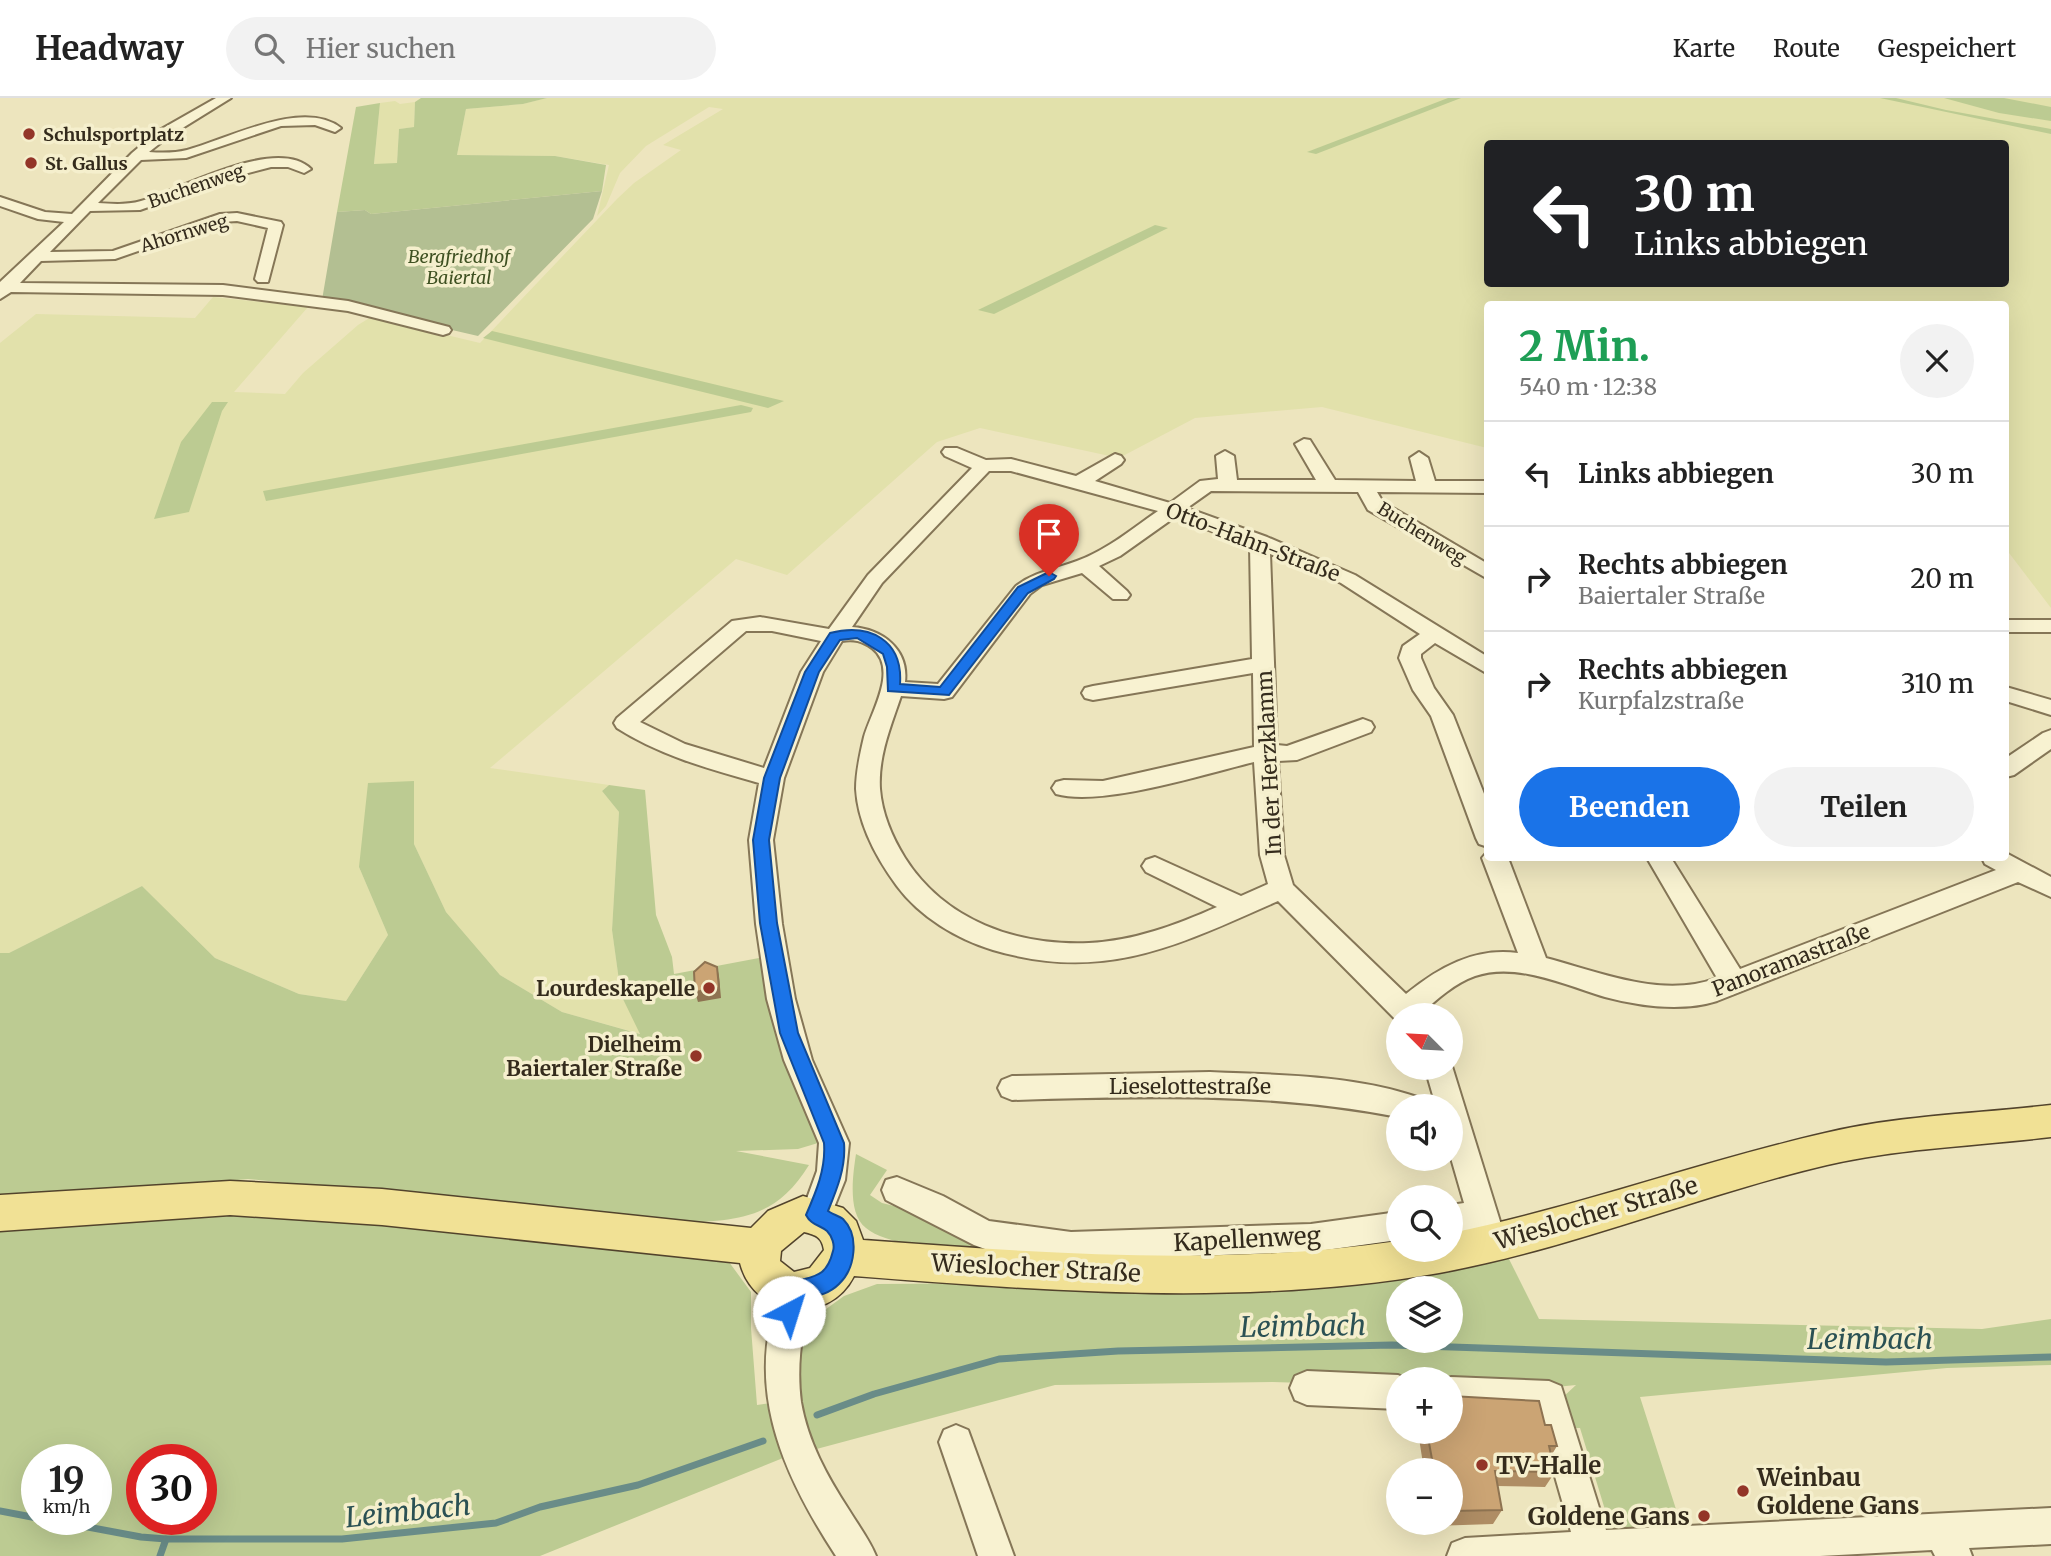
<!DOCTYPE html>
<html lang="de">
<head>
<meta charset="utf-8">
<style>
  :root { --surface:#fff; --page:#f2f2f2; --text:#222; --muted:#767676; --line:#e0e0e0; --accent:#1a73e8 }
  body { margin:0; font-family:Merriweather,serif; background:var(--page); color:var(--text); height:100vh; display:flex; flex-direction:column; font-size:26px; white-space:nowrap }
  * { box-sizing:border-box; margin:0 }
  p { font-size:23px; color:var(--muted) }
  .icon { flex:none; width:38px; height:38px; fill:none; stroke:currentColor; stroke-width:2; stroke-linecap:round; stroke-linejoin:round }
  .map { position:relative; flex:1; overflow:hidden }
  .sheet { position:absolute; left:1484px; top:203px; width:525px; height:560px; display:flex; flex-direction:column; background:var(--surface); border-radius:7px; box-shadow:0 7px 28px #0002 }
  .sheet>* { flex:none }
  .top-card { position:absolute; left:1484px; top:42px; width:525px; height:147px; border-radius:7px; box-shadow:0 7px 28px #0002; background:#202124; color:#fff; overflow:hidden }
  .needle { width:46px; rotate:294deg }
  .buttons { position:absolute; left:1386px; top:905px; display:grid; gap:14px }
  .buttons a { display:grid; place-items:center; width:77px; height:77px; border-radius:50%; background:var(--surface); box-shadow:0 7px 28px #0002; font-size:35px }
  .speed { position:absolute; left:21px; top:1346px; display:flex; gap:14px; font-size:35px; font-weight:700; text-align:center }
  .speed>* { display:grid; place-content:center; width:91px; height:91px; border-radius:50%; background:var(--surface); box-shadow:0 7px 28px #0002; line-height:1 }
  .speed small { font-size:18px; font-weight:400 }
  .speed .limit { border:10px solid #d22; background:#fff; color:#111 }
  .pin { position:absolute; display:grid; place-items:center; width:60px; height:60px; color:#fff; margin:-72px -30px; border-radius:50% 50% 50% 0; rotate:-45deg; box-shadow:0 0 7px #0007 }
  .pin .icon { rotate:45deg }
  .me { position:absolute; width:77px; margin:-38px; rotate:40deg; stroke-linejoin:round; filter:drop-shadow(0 0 5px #0008) }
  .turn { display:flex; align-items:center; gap:24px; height:147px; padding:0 35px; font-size:32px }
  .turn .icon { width:91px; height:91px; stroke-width:2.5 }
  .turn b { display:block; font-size:49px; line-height:60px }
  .round { display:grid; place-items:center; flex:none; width:74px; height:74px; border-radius:37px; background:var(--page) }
  .head { display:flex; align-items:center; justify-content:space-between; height:119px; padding:0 35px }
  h1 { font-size:42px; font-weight:700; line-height:52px; color:#1e9e55 }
  .button { display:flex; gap:14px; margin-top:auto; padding:14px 35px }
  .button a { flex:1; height:80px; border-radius:42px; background:var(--accent); color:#fff; font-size:28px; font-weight:700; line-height:80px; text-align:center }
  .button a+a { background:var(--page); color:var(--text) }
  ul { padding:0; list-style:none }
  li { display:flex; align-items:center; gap:21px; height:105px; padding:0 35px; border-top:2px solid var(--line) }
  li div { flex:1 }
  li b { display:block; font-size:26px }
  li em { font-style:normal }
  header { display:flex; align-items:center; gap:42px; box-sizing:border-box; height:98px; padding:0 35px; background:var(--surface); border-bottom:2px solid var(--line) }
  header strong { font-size:33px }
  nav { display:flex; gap:38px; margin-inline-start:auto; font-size:24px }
  .search { width:490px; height:63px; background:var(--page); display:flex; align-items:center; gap:18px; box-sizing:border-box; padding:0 24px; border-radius:38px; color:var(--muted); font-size:26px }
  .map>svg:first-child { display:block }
</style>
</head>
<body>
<header>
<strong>Headway</strong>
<div class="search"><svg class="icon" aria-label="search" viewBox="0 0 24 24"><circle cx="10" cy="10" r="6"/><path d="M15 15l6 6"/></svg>Hier suchen</div>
<nav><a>Karte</a><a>Route</a><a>Gespeichert</a></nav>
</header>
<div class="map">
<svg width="2051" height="1458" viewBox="0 0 2051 1458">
  <rect width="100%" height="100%" fill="#ede5be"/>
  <g fill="#e2e1ab" fill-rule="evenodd">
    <path d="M547,0H2051V510L2006,451V206H1488L1487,350L1322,309L1195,320L1119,360L980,330L937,344L787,477L736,461L490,670L609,687L602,693L619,714L612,832L621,897L641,936L562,914L500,877L446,814L414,746V684L359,769L388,837L346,903L299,896L215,860L142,788L9,855H0V245L36,216L195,220L213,199L308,209L234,294L285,296L303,275L358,227L371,219L480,245L617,101L634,85L681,52L663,47L723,11L709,9L646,48L620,75L606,108L597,118L609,67L555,58L457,57L466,11L523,6ZM1488,46H2006V186H1488Z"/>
    <path d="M395,3L400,6L415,4L414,29L399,31L397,66L374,67L380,5Z"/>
  </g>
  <g fill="#bccb92" fill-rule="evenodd">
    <path d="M421,0H547L523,6L466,11L457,57L555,58L606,67L602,93L371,116L365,112L337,114L356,9L380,5L374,66L397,65L399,31L414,29L415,4Z"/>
    <path d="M1448,0H1461L1316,56L1307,54Z"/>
    <path d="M1880,0H1896L1946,12L2051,31V36Z"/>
    <path d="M1944,0H2004L2051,9V23L1999,15Z"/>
    <path d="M1155,127L1168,130L994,216L978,212Z"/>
    <path d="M492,233L784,303L768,310L483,240Z"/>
    <path d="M212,304H228L222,313L189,414L154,421L181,344Z"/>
    <path d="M741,307L753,310L751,314L266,403L263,393Z"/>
    <path d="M414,683V746L446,814L500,877L562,914L640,936L621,897L612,832L619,714L602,693L609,687L645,692L656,817L672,859L674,876L759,860L781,956L818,1045L798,1051L736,1053L809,1067C774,1124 733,1123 672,1125L248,1081L0,1105V855H9L142,788L215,860L299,896L346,903L388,837L359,769L368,685Z"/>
    <path d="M856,1056L887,1072L870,1097L882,1105L898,1109L917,1107L974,1136L1314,1149L1262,1161L907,1147C894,1142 876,1139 866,1130C847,1116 853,1076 856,1056Z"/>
    <path d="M277,1114L720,1160L729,1164L751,1194V1230L757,1307L771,1305L795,1264L804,1240L822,1214L844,1198L877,1186L1025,1185L1508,1159L1539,1221L1982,1231L2051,1221V1267L1947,1270L1640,1299L1683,1433L1600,1436L1589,1416L1606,1415L1580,1330H1564L1562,1300L1576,1287L1546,1290L1451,1288V1281H1398V1288L1273,1284L1055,1287L783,1360L540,1458H0V1125ZM1398,1190H1451V1242H1398ZM37,1362H96V1421H37ZM142,1362H201V1421H142Z"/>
  </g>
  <path fill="#b3bf92" d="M602,93L593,121L478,238L322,202L337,114L365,112L371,116Z"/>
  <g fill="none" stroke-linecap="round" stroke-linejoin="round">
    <g stroke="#698c88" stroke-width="7">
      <path d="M817,1317L874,1296L999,1261L1118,1253L1392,1247L1886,1264L2051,1259"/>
      <path d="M0,1413L37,1420"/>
      <path d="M45,1421L141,1439L166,1441H342L496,1425L540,1409L638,1387L763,1343"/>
      <path d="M160,1458L166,1441"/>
    </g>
    <defs>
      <g id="minor">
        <path d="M216,0H231L168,39L149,54C162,55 175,55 187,52C228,41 303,0 341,30L335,34L315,27L281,28L186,60L141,62L98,105C112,106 127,107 141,103C180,92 276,37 311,71L304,75L288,69H271L229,80L140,112L90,113L50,154L113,153L220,116L237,115L281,124L283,127L268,184H258L255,181L268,130L237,123L222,124L115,161L41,163L20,185L223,187L348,203L449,229L451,232L449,235L443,237L348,213L223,197L11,194L0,201V184L64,124L38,121L0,108V99L45,114L72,116L132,55L158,33Z"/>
        <path d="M1304,341L1310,342L1335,382L1416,383L1410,360L1419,354L1428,360L1435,383H1488V395L1377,394L1383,404L1488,466V481L1368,412L1358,394L1211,393L1187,410L1267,439L1355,477L1488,559V576L1435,545L1421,556V560L1434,590L1453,617L1488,706V749L1479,746L1476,740L1431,618L1413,592L1399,560L1403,548L1420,536L1341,485L1270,455L1277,647L1287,648L1363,621L1371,624L1374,629L1371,634L1297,662L1278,663L1284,757L1293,787L1406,896C1438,870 1474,849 1518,855L1482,760L1488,753V760H1508L1546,860C1600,874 1662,901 1717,880L1647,760H1671L1740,871L1996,772L1985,766L1982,760H2006V755L2051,779V799L2018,784L1717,903C1682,914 1639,908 1605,899C1565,887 1517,864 1475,878C1455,885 1437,901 1422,915L1423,917H1398V924L1278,803C1178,847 1105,885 993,852C957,841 920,819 897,788C877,761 858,726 856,691C856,674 860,656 864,639C871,614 899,571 872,550C862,543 854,541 842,543L823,574L784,680L773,742L782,826L795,901L812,962L849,1045L845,1082L827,1127L816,1131L805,1127L801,1117L817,1073L819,1045L784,962L767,901L756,826L749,742L759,685C710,671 661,658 617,630L614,625L617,620L732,523L760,519L829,531L868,477L972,370L945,358L942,354L945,350H957L986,362L1011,361L1076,378L1115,356L1121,358L1124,362L1121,366L1095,383L1170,405L1200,383L1218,381L1216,358L1225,353L1234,358L1237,382H1316L1295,346ZM989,373H1011L1158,413C1132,431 1107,452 1077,463C1056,471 1034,474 1016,488L938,586L905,584C909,551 882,531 852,529L882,485ZM1175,419L1250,448L1252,561L1093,588L1085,590L1082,595L1085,600L1093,602L1253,575L1254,649L1103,683L1064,682L1056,684L1052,690L1056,696C1102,709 1204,676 1254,664L1260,757L1268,786L1241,798L1155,759L1146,762L1142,768L1146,774L1217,809C1176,827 1134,843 1089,845C1017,848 945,823 905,760C892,739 882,716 880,691C878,658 891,628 901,598L944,601L952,599L1030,496L1042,487L1082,475L1113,501H1127L1130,497L1127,493L1099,468L1120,458ZM746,533H772L821,543L801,574L764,670L685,646L640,624Z"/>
        <rect x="2006" y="522" width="45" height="12"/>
        <path d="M2006,589L2051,602V617L2006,603Z"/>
        <path d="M2051,632V651L2014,677L2006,679V660L2043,635Z"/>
        <path d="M1451,965L1507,1146L1502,1156L1491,1160L1480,1156L1471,1132L1451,1135V1107L1464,1105L1451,1060V1008H1436L1425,970H1451Z"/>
        <path d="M1210,974C1278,977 1353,977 1417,999L1422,1008H1398V1019C1270,994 1142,998 1012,1002L1002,998L998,990L1002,982L1012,978Z"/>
        <path d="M897,1079L943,1098L989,1123L1071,1134L1311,1126L1398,1114V1142L1311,1154L1071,1162L985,1151L974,1147L886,1102L882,1092L886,1082Z"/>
        <path d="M796,1178L807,1182C815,1200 805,1216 803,1234C799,1257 798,1281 801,1304C808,1344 827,1378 849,1412C858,1427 869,1441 876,1458H836C781,1374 740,1282 785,1182Z"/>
        <path d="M1307,1273L1398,1277L1407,1281H1398V1311L1307,1307L1295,1302L1290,1290L1295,1278Z"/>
        <path d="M1451,1279L1549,1283L1561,1288L1606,1432L2051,1410V1446L1969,1450L1972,1458H1935L1932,1452L1820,1458H1447L1452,1445L1465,1440L1571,1434L1537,1316L1451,1313V1281H1447Z"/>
        <path d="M956,1327L968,1332L1014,1458H978L939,1344L944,1332Z"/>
      </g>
      <path id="major" d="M2051,1007V1039C1976,1048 1900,1050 1827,1067C1696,1098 1571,1151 1439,1175C1246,1209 1048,1193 854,1178C828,1229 754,1220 740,1165L382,1127L230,1117L0,1133V1097L230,1083L382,1091L751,1130L768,1113L803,1098L843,1110L856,1123L863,1142C1041,1155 1221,1169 1398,1143V1152H1451V1135C1578,1109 1699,1064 1825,1035C1899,1017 1976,1016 2051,1007ZM804,1134C816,1137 822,1139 824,1152L810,1170L794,1174L780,1163L781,1153Z"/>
    </defs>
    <use href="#minor" stroke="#857657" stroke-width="4"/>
    <use href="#major" stroke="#52432c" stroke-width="3"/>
    <use href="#minor" fill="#f8f2d1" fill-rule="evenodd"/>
    <use href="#major" fill="#f1e195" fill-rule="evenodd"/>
  </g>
  <path fill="#af8d64" d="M1418,1334H1451L1557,1348L1551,1358L1555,1374L1545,1389L1497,1388L1502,1412L1493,1426L1433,1428V1424H1451V1372H1424Z"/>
  <path fill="#8e7351" d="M717,869L719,878L721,900L698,904L695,894Z"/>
  <g fill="#cba474" stroke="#8e7351" stroke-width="2">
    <path d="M705,864L717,869L719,890L695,894L694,874Z"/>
    <path d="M1451,1298L1539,1303L1545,1327H1551L1557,1348H1549L1555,1374L1495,1373L1502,1412L1451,1413V1372H1434L1427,1334H1451Z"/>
  </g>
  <path fill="#1a73e8" stroke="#114b97" stroke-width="2" d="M1049,474L1056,478L1054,481L1028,495L949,597L888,593L887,569L883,556L857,540L840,542L819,574L780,680L769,742L777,825L798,935L844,1045C846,1069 837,1091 828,1113C832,1116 839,1118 843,1121C860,1138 855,1171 839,1186C829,1196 817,1198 804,1201L797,1222L789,1224L782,1222L779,1214L788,1186C812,1177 826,1182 833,1153C835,1147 832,1138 827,1133C820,1127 811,1127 806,1117C816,1094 826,1071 824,1045L780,935L760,825L753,742L764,680L805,574L830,535C870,525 903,542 900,586L940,589L1018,489Z"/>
  <g fill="#933528" stroke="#f5efcd" stroke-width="2.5">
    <circle cx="29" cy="36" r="7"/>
    <circle cx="31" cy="65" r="7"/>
    <circle cx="709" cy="890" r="7"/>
    <circle cx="696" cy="958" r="7"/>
    <circle cx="1482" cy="1367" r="7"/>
    <circle cx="1743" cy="1393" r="7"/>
    <circle cx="1704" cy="1418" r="7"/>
  </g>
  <g text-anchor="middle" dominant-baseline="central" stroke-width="7" stroke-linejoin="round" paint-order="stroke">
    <g font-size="18" font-weight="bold" fill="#342b1c" stroke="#f5efcd" text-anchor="start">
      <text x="43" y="36">Schulsportplatz</text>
      <text x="45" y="65">St. Gallus</text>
    </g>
    <g font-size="18" fill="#342b1c" stroke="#f5efcd">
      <text transform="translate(196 88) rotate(-19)">Buchenweg</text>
      <text transform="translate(184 135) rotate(-17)">Ahornweg</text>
      <text transform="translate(1422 435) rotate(32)">Buchenweg</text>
    </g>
    <g font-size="18" font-style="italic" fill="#3f5122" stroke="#f5efcd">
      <text x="459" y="158">Bergfriedhof<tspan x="459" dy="21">Baiertal</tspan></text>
    </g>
    <g font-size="21" fill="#342b1c" stroke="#f5efcd">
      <text transform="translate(1253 444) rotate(21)">Otto-Hahn-Straße</text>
      <text transform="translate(1269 665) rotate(-93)">In der Herzklamm</text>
      <text transform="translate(1791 862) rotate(-21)">Panoramastraße</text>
      <text x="1190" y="988">Lieselottestraße</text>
    </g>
    <g font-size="21" font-weight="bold" fill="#342b1c" stroke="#f5efcd" text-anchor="end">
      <text x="695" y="890">Lourdeskapelle</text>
      <text x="682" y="946">Dielheim<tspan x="682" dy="24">Baiertaler Straße</tspan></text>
    </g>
    <g font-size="24" fill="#342b1c" stroke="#f5efcd">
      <text transform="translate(1596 1115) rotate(-16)">Wieslocher Straße</text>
      <text transform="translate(1247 1141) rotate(-3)">Kapellenweg</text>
      <text transform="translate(1036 1170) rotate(3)">Wieslocher Straße</text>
    </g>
    <g font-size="24" font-weight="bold" fill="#342b1c" stroke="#f5efcd" text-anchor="start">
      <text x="1496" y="1367">TV-Halle</text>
      <text x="1757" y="1379">Weinbau<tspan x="1757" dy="28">Goldene Gans</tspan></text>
      <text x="1690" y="1418" text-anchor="end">Goldene Gans</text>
    </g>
    <g font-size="28" font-style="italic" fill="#2b5154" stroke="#f5efcd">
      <text transform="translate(1303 1228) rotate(-1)">Leimbach</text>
      <text x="1870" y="1241">Leimbach</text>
      <text transform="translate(408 1413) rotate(-6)">Leimbach</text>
    </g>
  </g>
</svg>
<div class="buttons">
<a><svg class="needle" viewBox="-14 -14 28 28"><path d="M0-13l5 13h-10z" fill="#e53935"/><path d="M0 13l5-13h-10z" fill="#767676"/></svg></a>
<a><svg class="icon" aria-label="sound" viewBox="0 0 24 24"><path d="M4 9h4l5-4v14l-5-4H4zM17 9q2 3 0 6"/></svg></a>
<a><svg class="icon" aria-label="search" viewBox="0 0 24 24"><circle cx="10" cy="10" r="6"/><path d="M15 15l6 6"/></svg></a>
<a><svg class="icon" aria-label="layers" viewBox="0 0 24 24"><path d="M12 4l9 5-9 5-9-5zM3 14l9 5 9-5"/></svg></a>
<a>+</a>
<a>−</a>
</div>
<div class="speed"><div>19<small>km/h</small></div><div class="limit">30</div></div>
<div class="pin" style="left:1049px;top:478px;background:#d93025"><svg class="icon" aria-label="arrive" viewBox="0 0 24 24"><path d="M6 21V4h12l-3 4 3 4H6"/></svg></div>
<svg class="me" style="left:789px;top:1214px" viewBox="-20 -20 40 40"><circle r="19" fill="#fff"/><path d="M0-13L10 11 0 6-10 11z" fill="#1a73e8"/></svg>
<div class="top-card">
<div class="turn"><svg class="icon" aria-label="left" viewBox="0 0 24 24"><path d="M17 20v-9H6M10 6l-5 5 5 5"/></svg><div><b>30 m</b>Links abbiegen</div></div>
</div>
<section class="sheet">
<div class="head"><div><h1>2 Min.</h1><p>540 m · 12:38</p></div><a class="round"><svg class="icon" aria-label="close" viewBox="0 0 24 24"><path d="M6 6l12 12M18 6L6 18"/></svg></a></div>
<ul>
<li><svg class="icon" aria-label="left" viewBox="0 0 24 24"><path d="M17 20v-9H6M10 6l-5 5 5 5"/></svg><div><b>Links abbiegen</b></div><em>30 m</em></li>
<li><svg class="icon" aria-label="right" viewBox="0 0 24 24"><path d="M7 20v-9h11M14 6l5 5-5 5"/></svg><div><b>Rechts abbiegen</b><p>Baiertaler Straße</p></div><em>20 m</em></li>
<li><svg class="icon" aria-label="right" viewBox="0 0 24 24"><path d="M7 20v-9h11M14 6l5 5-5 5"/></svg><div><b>Rechts abbiegen</b><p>Kurpfalzstraße</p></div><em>310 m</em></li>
</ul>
<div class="button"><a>Beenden</a><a>Teilen</a></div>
</section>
</div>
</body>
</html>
